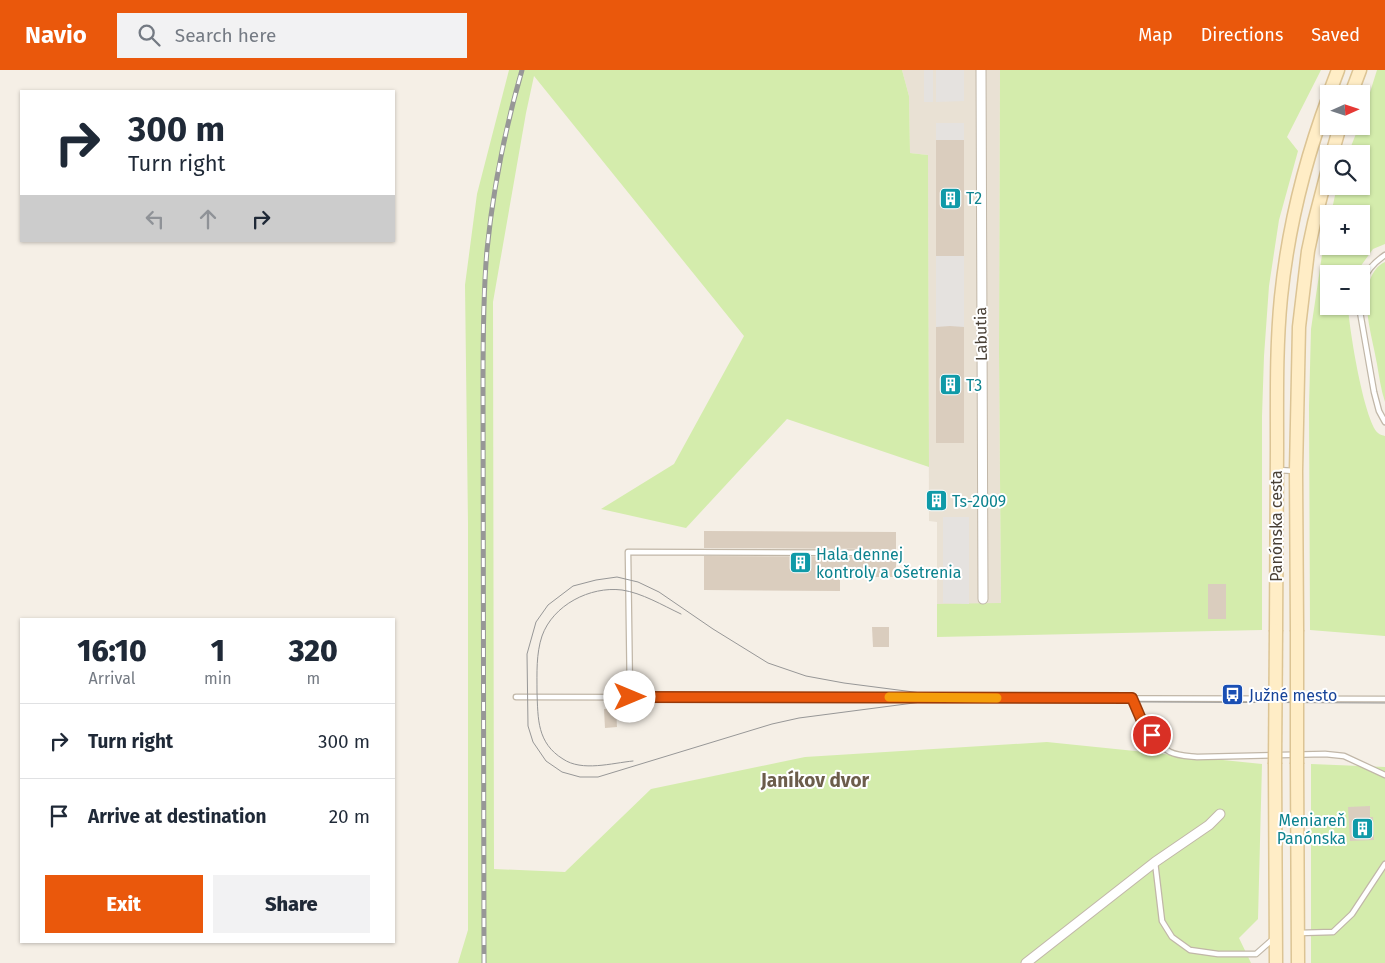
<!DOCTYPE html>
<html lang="en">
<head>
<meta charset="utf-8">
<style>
  :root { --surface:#fff; --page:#f2f2f3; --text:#1f2937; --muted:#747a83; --line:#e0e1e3; --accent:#ea580c }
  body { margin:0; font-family:"Fira Sans",sans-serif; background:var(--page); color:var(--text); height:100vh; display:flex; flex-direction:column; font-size:19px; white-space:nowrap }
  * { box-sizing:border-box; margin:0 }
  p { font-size:16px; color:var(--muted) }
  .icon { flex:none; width:28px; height:28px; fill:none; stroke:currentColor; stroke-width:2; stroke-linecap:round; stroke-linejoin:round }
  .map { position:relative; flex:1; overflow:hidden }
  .side { position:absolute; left:20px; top:548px; width:375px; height:325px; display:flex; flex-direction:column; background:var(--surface); border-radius:0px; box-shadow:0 1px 4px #0004 }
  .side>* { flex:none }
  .hud { position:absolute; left:20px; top:20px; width:375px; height:152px; border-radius:0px; box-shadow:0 1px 4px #0004; background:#fff; color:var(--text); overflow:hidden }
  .needle { width:32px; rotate:87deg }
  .fabs { position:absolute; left:1320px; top:15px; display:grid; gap:10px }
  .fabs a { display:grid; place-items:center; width:50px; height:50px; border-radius:0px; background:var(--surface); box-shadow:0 1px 4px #0004; font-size:25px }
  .pin { position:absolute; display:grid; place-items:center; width:42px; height:42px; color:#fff; margin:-21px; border:2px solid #fff; border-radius:50%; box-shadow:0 1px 5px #0007 }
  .me { position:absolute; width:55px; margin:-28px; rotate:90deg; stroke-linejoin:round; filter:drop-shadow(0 0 4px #0008) }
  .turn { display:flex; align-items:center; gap:18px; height:105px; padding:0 25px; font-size:22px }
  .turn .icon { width:65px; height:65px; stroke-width:2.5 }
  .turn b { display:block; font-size:35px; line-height:42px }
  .lanes { display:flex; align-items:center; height:48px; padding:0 25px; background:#0003; justify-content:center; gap:25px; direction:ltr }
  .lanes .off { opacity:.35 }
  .eta { display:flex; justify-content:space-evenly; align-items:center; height:85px; text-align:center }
  .eta b { font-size:30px; font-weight:800; line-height:35px }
  .cta { display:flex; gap:10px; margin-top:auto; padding:10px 25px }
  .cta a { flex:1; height:58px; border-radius:0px; background:var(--accent); color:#fff; font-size:20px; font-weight:800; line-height:58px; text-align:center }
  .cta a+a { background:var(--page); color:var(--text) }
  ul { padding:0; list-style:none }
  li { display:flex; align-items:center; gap:15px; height:75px; padding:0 25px; border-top:1px solid var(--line) }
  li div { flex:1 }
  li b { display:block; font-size:19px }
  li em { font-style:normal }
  header { display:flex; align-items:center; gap:30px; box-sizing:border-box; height:70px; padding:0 25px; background:var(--accent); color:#fff }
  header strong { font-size:24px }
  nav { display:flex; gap:28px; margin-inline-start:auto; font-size:18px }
  .search { width:350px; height:45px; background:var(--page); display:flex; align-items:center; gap:12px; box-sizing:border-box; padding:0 18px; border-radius:0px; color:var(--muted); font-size:19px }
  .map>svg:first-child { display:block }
</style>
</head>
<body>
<header>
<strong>Navio</strong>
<div class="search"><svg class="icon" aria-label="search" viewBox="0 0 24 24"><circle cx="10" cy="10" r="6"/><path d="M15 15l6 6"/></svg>Search here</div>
<nav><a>Map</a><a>Directions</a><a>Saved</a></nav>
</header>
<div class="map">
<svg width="1385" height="893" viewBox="0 0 1385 893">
  <rect width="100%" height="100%" fill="#f5efe6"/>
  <path fill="#e9e1d4" d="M902,0H1000L999,282L1001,534H937V452L929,451L928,85L910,83L909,26Z"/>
  <g fill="#d4ecac">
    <path d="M509,0H902L909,26L910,83L928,85L929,397L787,349L686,458L601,439L674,394L744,266L534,6L526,43L493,232L494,799L565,802L651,719L805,687L1047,672L1262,694L1258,849L1239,868L1251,893H458L468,860V454L465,215L477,124Z"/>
    <path d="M1000,0H1321L1287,67L1298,81L1279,150L1269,216L1264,286L1262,346V560L937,567V534L1001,533L999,282Z"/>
    <path d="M1377,0H1385V174L1373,179L1355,204H1329V236H1348C1349,258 1364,350 1378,363C1380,365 1383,365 1385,366V566L1310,560L1309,336L1311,259L1322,185L1329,154V176H1361V144H1331L1337,116H1361V84H1348L1359,56H1361V51Z"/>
    <path d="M1385,192V332C1381,320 1379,306 1377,294C1373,270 1362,236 1369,213C1371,205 1377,195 1385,192Z"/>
    <path d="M1311,694L1385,697V893H1311Z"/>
  </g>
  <g fill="#e5e2df">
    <rect x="924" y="0" width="9" height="32"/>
    <path d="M936,0H964V31L936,32Z"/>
    <rect x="936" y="53" width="28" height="17"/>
    <rect x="936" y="186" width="28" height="71"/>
    <path d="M943,447H969V534L943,533Z"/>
  </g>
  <g fill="#dacdbe">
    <rect x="936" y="70" width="28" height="116"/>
    <path d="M950,256L964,257V373H936V257Z"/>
    <path d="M704,461L896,462V482L892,479L704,478Z"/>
    <path d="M896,484V507H840V521L704,520V486L892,487Z"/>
    <rect x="1208" y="514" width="18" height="35"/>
    <path d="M872,557H889V577H873Z"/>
    <path d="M616,638L617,657L605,658L604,639Z"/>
    <path d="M1370,736V747H1373L1374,770L1350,771L1348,737Z"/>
  </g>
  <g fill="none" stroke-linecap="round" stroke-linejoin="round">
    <defs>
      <g id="service">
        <path d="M1361,215C1367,201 1372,194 1385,185"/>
        <path d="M1359,236L1374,322L1379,341L1385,352"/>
        <path d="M1278,400L1295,401"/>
        <path d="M516,627L1385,629"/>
        <path d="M630,627L628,482L892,483"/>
        <path d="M1131,628C1140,648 1150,671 1170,682C1178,686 1188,686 1197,687L1325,684L1344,686L1385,705"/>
        <path d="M1155,792L1162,851L1172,867L1190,880L1218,884H1256L1273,869"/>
        <path d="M1299,863L1333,862L1352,844L1385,794"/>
      </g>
      <g id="minor">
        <path d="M981,0L983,529"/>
        <path d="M1026,893L1155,792L1209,755L1220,744"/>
      </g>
      <g id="secondary">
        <path d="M1329,24L1338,0"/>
        <path d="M1351,24L1360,0"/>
        <path d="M1332,84L1340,56"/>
        <path d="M1276,560C1276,499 1277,439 1277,378C1277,328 1276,277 1281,227C1288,159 1305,90 1329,26"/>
        <path d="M1297,560L1296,401L1299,257L1308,181L1314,153L1329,95"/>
        <path d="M1275,694L1276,893"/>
        <path d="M1297,694L1298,893"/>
      </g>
    </defs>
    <use href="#service" stroke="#c1b7a8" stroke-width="7"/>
    <use href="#minor" stroke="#c1b7a8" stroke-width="11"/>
    <use href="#secondary" stroke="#dcc494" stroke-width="15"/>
    <use href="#service" stroke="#fff" stroke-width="4.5"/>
    <use href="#minor" stroke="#fff" stroke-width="9"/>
    <use href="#secondary" stroke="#ffedc6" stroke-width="12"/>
    <g stroke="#979797" stroke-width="1">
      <path d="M929,624L844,613L806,606L768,593L713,559L659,522L638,512L617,507L596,510L573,516L548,535L536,552L527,584L528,656L533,672L546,691L562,702L580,707H598L772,654L799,648L929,631"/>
      <path d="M699,631H884"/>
      <path d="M924,631L1385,633"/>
      <path d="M633,691C612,693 582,702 563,689C537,673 538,649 537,622C537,603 536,584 542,566C553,535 590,516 622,520C642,523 662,535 681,544"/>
    </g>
    <defs>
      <path id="rail" d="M484,893L483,314C483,270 483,225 487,180C493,119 505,59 522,0"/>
    </defs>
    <use href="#rail" stroke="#979797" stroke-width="5"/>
    <use href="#rail" stroke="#fff" stroke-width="3" stroke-dasharray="9" stroke-linecap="butt"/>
    <defs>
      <g id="secondary-bridge">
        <path d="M1297,560V694"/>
        <path d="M1275,694L1276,560"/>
      </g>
    </defs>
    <use href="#secondary-bridge" stroke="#dcc494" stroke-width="15" stroke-linecap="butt"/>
    <use href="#secondary-bridge" stroke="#ffedc6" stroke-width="12"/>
  </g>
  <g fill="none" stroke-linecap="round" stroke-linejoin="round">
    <defs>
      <path id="route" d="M630,627L1132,628L1144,656L1152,665"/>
    </defs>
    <use href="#route" stroke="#983908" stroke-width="12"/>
    <use href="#route" stroke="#ea580c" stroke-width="9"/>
    <path stroke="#f59e0b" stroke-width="9" d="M889,627L997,628"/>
  </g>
  <defs>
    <symbol id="building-square" viewBox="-11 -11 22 22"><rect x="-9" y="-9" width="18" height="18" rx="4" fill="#0f9aa8" stroke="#fff"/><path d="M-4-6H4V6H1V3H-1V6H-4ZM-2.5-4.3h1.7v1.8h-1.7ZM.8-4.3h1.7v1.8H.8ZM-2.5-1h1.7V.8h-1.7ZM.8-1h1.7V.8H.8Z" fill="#fff"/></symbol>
    <symbol id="bus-square" viewBox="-11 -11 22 22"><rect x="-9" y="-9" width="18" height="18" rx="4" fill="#1a4fb4" stroke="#fff"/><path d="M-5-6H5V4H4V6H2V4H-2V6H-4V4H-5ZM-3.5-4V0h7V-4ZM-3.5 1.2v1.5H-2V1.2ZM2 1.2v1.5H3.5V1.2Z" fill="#fff"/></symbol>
  </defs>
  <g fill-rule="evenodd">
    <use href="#building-square" x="938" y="116" width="25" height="25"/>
    <use href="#building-square" x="938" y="302" width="25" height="25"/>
    <use href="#building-square" x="924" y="418" width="25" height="25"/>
    <use href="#building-square" x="788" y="480" width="25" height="25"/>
    <use href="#bus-square" x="1220" y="612" width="25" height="25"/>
    <use href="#building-square" x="1350" y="746" width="25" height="25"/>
  </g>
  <g text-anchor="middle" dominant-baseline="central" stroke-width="4" stroke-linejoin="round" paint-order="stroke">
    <g font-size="16" fill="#0d838f" stroke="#fff" text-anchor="start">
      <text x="966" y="128">T2</text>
      <text x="966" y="315">T3</text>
      <text x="952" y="431">Ts-2009</text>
      <text x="816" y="484">Hala dennej<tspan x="816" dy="18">kontroly a ošetrenia</tspan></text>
      <text x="1346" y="750" text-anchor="end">Meniareň<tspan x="1346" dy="18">Panónska</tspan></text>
    </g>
    <g font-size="16" fill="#483f35" stroke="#fff">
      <text transform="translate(981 264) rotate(-91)">Labutia</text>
      <text transform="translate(1276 456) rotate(-90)">Panónska cesta</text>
    </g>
    <g font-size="16" fill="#164399" stroke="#fff" text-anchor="start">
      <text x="1249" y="625">Južné mesto</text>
    </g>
    <g font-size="19" font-weight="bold" fill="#6c5d4b" stroke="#fff">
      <text x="815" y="710">Janíkov dvor</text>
    </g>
  </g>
</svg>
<div class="fabs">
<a><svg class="needle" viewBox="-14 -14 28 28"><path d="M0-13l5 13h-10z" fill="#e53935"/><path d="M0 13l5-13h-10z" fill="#747a83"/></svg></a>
<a><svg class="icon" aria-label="search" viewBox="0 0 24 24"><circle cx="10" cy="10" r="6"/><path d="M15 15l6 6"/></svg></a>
<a>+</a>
<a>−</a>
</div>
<div class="pin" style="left:1152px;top:665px;background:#d93025"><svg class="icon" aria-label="arrive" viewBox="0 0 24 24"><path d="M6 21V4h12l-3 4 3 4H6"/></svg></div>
<svg class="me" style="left:630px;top:627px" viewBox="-20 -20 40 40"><circle r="19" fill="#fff"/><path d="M0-13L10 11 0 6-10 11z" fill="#ea580c"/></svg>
<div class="hud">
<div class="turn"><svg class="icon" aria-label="right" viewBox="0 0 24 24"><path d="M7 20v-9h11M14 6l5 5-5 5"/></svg><div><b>300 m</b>Turn right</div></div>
<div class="lanes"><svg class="icon off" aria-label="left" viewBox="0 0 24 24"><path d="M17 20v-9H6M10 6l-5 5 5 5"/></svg><svg class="icon off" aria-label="ahead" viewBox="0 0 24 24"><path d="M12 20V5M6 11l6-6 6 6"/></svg><svg class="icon" aria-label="right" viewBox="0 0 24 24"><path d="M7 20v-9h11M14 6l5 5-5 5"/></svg></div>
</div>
<section class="side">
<div class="eta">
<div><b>16:10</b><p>Arrival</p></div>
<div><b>1</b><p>min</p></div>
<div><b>320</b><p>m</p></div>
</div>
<ul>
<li><svg class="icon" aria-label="right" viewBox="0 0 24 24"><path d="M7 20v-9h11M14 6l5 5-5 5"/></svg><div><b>Turn right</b></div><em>300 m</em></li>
<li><svg class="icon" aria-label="arrive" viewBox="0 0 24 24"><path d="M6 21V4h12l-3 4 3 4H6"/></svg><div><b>Arrive at destination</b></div><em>20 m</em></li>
</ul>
<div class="cta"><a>Exit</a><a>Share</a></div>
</section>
</div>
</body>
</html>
